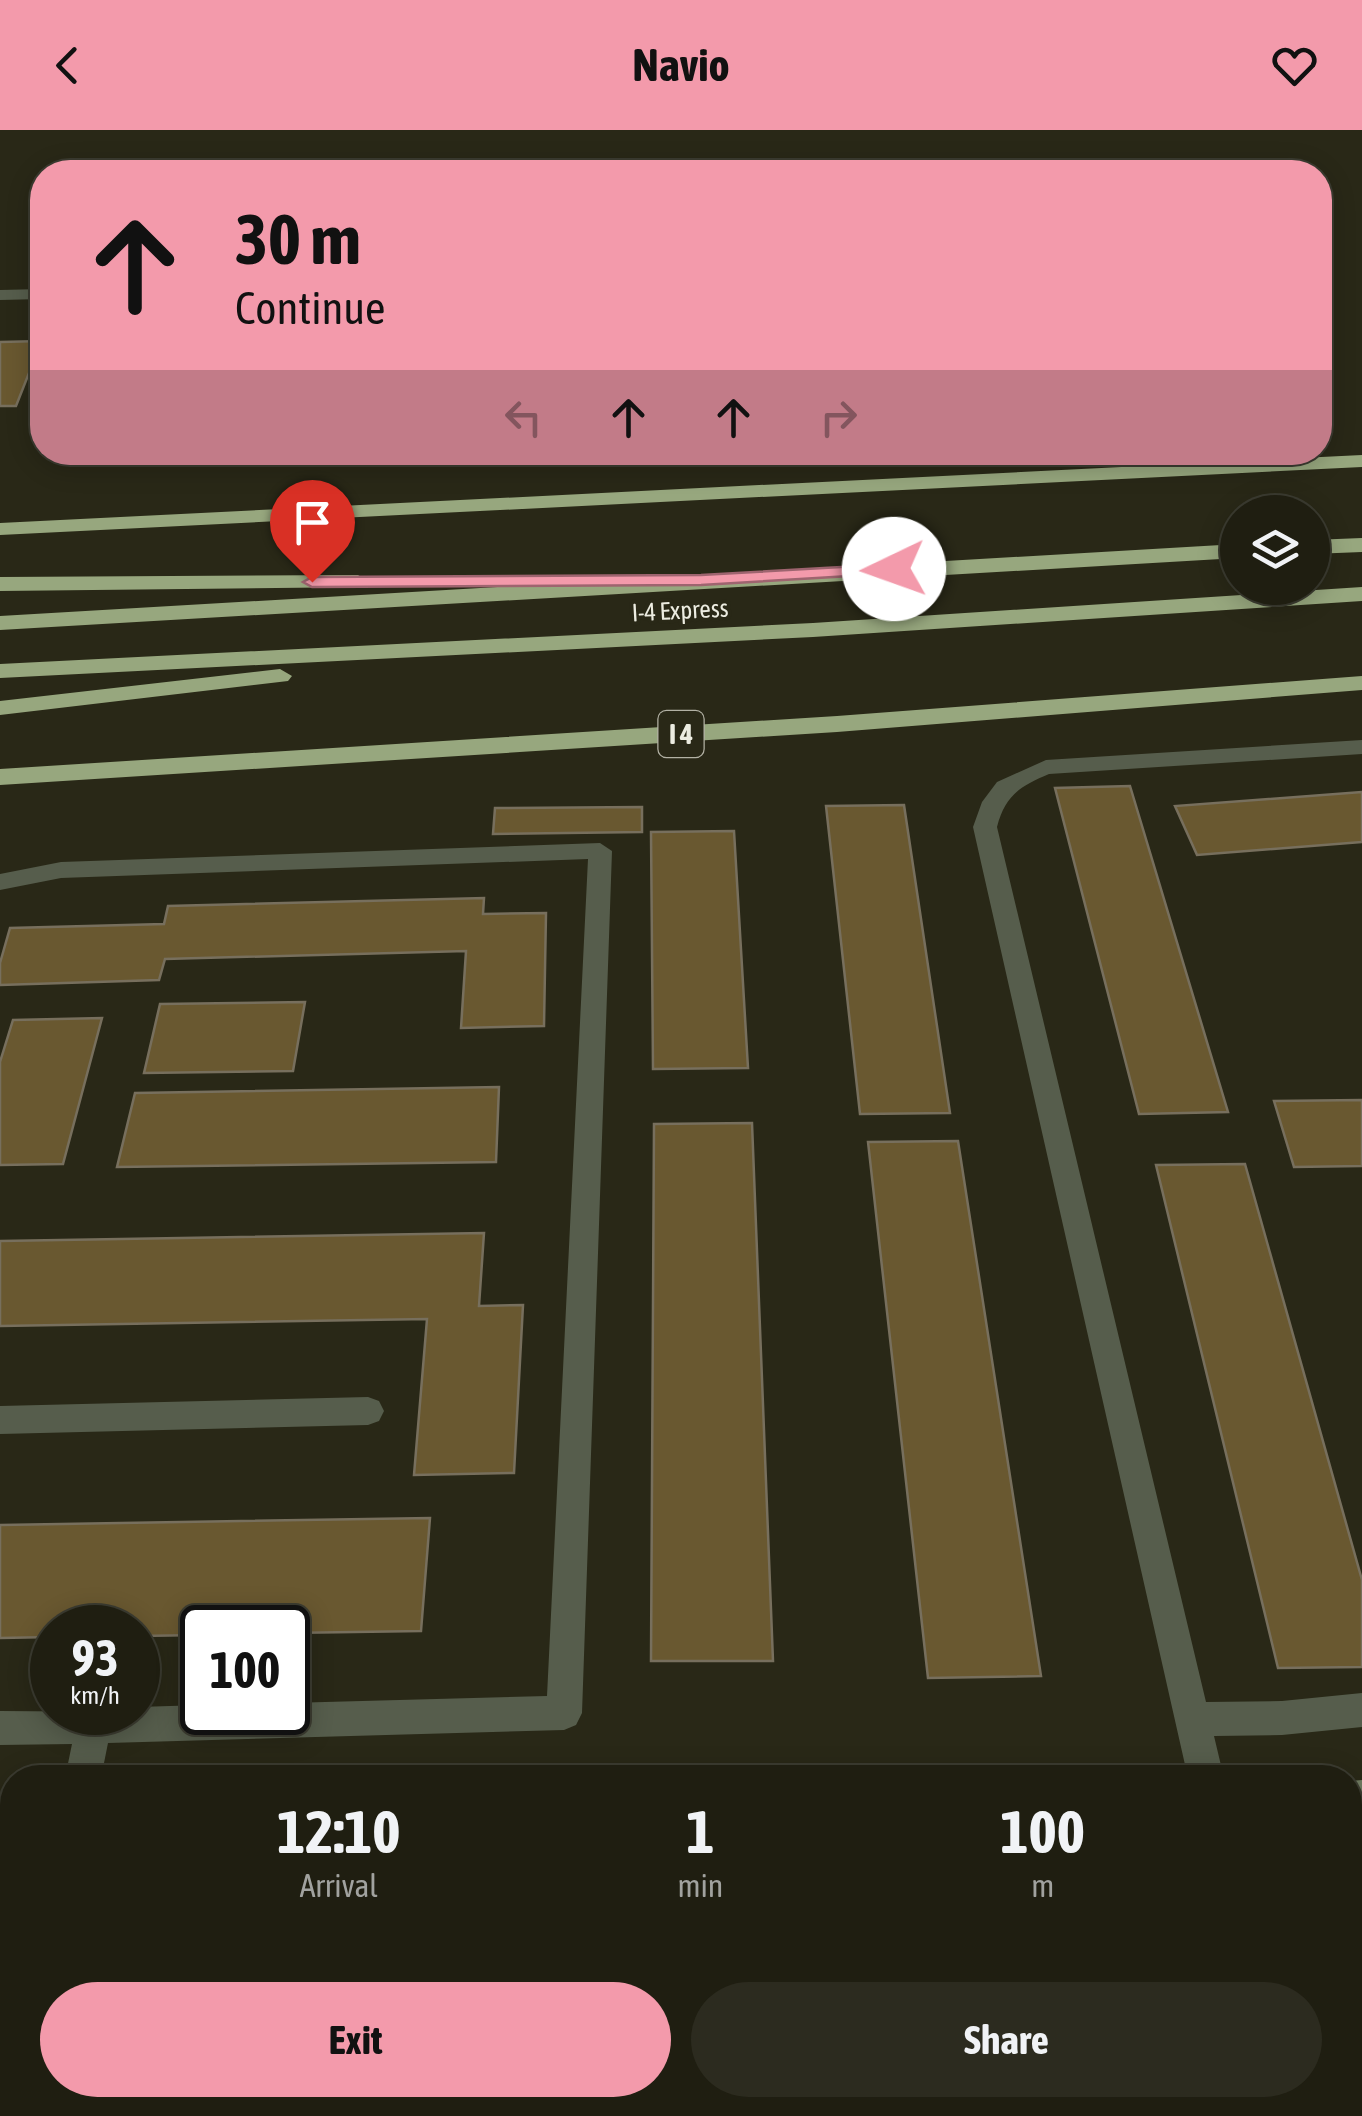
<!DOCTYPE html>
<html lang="en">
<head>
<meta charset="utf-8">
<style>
  :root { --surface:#1f1e11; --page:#2c2b1f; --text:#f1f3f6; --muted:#a1a29f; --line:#3c3c31; --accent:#f39aab }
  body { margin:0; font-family:"Asap Condensed",sans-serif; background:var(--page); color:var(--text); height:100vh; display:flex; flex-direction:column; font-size:38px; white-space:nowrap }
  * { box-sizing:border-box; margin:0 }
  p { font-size:32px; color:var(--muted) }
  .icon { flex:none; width:55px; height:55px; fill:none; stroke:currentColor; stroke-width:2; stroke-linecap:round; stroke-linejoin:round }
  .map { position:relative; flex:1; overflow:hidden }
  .details { position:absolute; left:0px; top:1635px; width:1362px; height:352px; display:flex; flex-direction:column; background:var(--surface); border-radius:40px 40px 0 0; box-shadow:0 5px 25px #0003,0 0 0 2px var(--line) }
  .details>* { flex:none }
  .guide { position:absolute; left:30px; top:30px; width:1302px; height:305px; border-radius:40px; box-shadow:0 5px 25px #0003,0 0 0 2px var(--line); background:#f39aab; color:#111; overflow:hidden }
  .tools { position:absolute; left:1220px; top:365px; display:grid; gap:20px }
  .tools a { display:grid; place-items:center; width:110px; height:110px; border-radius:50%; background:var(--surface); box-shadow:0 5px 25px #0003,0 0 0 2px var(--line); font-size:50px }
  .speed { position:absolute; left:30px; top:1475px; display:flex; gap:20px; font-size:50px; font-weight:700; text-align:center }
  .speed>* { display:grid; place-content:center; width:130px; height:130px; border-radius:50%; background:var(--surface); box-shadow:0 5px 25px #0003,0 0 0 2px var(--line); line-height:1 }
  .speed small { font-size:25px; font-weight:400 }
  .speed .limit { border:5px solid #111; border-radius:15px; background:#fff; color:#111 }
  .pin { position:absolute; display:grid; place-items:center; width:85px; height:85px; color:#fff; margin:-102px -42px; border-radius:50% 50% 50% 0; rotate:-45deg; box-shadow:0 0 10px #0007 }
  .pin .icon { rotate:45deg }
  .me { position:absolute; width:110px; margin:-55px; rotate:267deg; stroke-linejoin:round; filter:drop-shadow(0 0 8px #0008) }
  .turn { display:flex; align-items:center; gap:35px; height:210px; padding:0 40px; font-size:45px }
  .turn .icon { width:130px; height:130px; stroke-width:2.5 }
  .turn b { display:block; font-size:70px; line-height:85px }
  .lanes { display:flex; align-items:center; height:95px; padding:0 40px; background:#0003; justify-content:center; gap:50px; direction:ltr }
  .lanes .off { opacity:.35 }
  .eta { display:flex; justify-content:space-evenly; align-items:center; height:170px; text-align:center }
  .eta b { font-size:60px; font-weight:700; line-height:70px }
  .action { display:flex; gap:20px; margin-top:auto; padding:20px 40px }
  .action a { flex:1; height:115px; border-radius:60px; background:var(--accent); color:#111; font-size:40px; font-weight:700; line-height:115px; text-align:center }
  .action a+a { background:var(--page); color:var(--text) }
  header { display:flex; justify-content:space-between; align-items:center; height:130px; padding:0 40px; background:var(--accent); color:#111; font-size:45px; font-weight:700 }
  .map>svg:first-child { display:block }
</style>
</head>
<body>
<header><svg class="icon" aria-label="back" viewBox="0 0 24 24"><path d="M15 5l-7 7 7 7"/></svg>Navio<svg class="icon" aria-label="heart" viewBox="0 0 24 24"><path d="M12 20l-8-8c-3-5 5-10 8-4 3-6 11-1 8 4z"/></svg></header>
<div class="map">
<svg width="1362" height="1986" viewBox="0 0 1362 1986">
  <rect width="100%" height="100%" fill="#292817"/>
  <g fill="#695830" stroke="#776f5d" stroke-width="2.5">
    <path d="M42,211V243H29L16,276H0V212Z"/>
    <path d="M1130,656L1228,982L1139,984L1055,658Z"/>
    <path d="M1362,662V712L1197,725L1175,676Z"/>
    <path d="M904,675L950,983L860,984L826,676Z"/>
    <path d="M642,677V702L493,704L495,678Z"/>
    <path d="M734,701L748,938L653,939L651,702Z"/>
    <path d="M484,768L483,784L546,783L544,896L461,898L466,821L165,829L159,850L0,855V833L10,798L164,794L168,776Z"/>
    <path d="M305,872L293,941L144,943L160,874Z"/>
    <path d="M102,888L63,1034L0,1035V932L13,890Z"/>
    <path d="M499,957L496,1032L117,1037L135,963Z"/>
    <path d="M1362,970V1036L1294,1037L1274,971Z"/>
    <path d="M752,993L773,1531H651L654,994Z"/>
    <path d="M958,1011L1041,1546L928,1548L868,1012Z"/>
    <path d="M1245,1034L1362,1450V1537L1278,1538L1156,1035Z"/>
    <path d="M484,1103L479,1176L523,1175L514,1343L414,1345L427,1189L0,1196V1111Z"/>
    <path d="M430,1388L421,1501L288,1503V1498H202V1505L138,1506V1498H52V1507L0,1508V1395Z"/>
    <path d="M0,1890H12V1975H34L32,1986H0Z"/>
    <path d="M897,1975H1049L1056,1986H893L890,1980Z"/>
  </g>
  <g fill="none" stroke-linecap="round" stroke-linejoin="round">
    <g fill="#565d4c" fill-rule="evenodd">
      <path d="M42,159V169L0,170V160Z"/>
      <path d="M1362,610V624L1049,644C1020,656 1005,666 997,697L1206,1572L1282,1571L1362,1563V1597L1282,1605L1214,1606L1224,1648H1188L973,697L982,672L997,652L1046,630Z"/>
      <path d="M600,713L612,721L582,1583L576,1595L564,1600L108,1613L101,1648H65L72,1614L0,1615V1581L138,1582V1577L202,1575V1582H288V1573L547,1566L588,729L61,748L0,760V744L61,732Z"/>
      <path d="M368,1267L379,1271L384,1281L379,1291L368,1295L0,1304V1276Z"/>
      <rect x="609" y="1975" width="40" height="11"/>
    </g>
    <g fill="#707b61" fill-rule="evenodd">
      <path d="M1362,1650V1686L1350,1687V1651Z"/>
      <path d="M12,1691V1727L0,1728V1692Z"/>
    </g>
    <g fill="#97a77e" fill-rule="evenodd">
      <path d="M1362,325V337L0,405V393Z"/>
      <path d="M1362,408V422L1312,424V410Z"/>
      <path d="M1238,414V428L0,500V486Z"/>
      <path d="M358,445L369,452L366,457L0,461V447Z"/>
      <path d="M1362,457V471L813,507L0,548V534L813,493Z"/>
      <path d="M280,539L292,546L288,551L0,585V571Z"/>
      <path d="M1362,546V560L837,602L0,655V639L837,586Z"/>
    </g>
  </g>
  <path fill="#f39aab" stroke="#9e646f" stroke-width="2.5" d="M894,434L900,436V443L701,455L312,457L303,452L312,447L701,445Z"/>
  <g text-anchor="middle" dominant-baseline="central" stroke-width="8" stroke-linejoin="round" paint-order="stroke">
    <g font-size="25" fill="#ecece1" stroke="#292817">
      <text transform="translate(680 480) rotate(-3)">I-4 Express</text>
    </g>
    <rect fill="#292817" stroke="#b2b1a4" stroke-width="2.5" x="658.5" y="581" width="45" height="46" rx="8"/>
    <g font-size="28" font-weight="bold" fill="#ecece1">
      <text x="681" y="604">I 4</text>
    </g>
  </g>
</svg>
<div class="tools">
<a><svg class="icon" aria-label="layers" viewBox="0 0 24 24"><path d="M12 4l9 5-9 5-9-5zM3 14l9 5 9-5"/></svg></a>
</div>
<div class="speed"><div>93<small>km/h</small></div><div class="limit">100</div></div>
<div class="pin" style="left:312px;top:452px;background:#d93025"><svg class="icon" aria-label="arrive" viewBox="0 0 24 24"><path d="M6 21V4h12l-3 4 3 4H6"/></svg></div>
<svg class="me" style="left:894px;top:439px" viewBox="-20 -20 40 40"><circle r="19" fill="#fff"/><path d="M0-13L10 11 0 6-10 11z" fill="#f39aab"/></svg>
<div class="guide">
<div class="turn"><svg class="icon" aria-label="ahead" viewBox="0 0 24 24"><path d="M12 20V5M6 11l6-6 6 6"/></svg><div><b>30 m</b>Continue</div></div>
<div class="lanes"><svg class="icon off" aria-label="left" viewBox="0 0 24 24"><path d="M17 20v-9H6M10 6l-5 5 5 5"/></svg><svg class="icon" aria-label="ahead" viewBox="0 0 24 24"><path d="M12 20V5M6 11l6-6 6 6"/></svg><svg class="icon" aria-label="ahead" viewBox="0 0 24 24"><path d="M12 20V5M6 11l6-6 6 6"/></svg><svg class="icon off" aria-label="right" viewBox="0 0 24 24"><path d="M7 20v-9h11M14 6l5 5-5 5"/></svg></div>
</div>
<section class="details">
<div class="eta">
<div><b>12:10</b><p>Arrival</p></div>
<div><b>1</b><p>min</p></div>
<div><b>100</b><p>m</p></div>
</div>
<div class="action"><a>Exit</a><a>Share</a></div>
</section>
</div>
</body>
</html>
